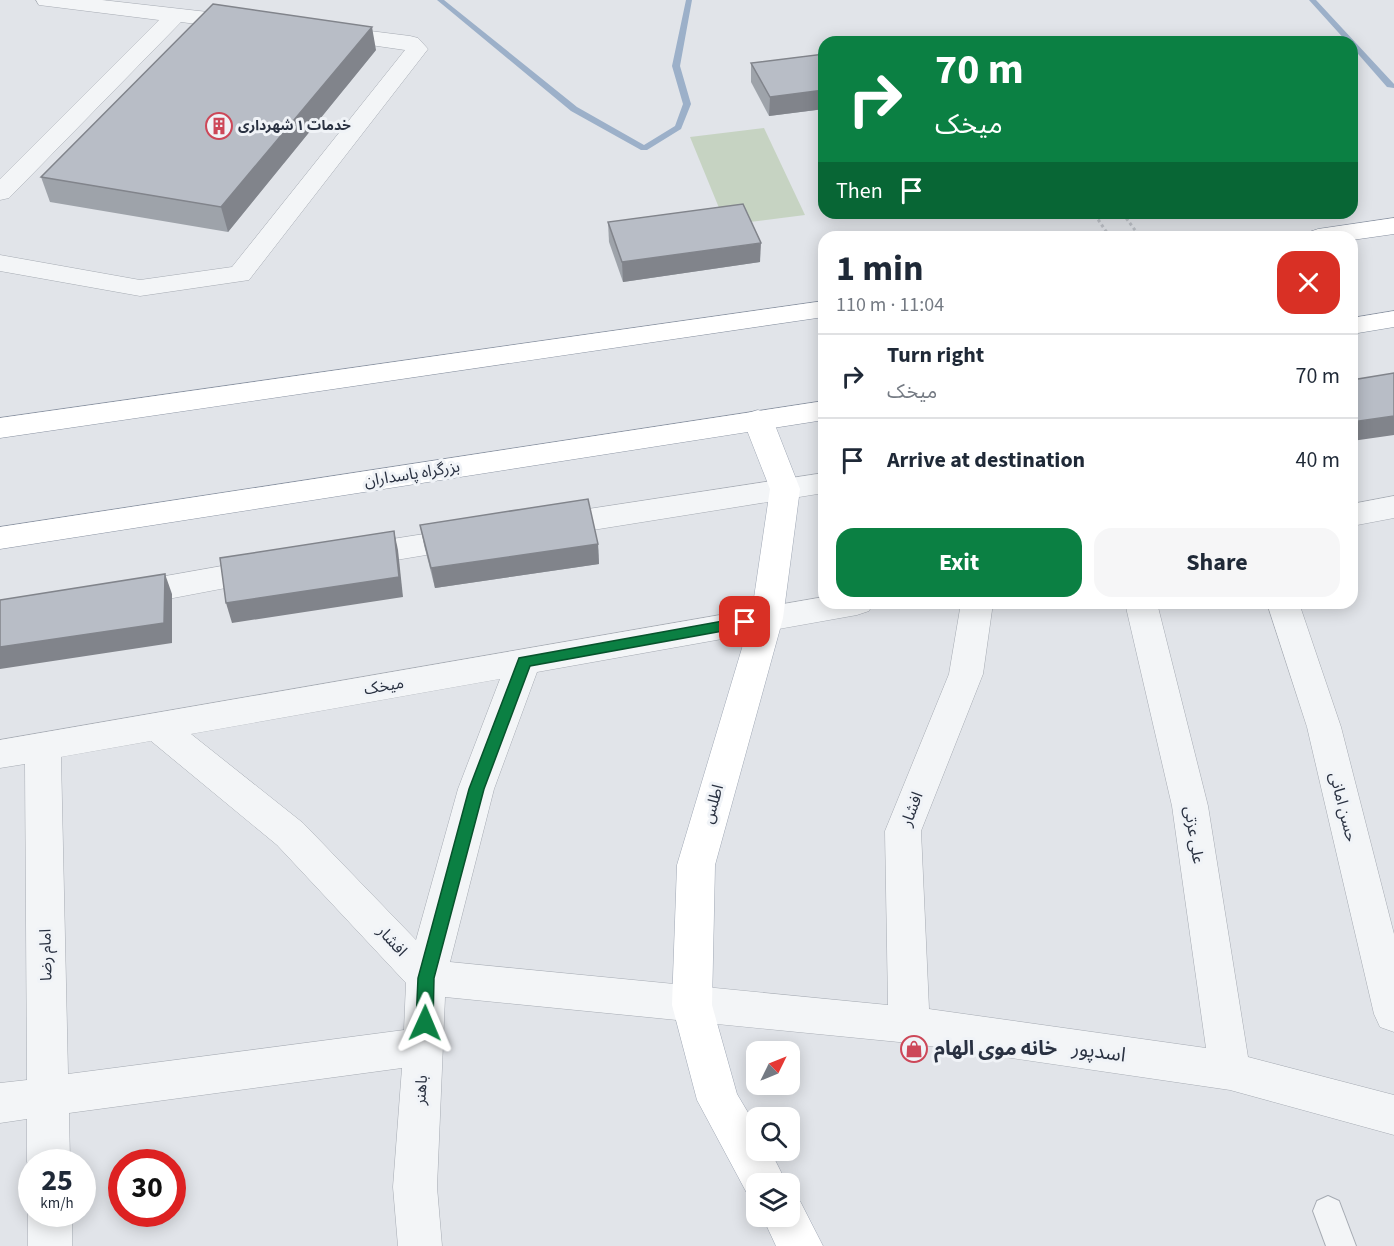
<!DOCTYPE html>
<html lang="en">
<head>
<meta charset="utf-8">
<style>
  :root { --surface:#fff; --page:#f6f6f7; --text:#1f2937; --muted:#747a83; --line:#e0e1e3; --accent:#0b8043 }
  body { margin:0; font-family:"Source Sans 3","Noto Sans Arabic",sans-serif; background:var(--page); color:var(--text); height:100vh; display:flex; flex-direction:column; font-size:22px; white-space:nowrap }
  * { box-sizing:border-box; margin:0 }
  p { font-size:20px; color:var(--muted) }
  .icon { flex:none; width:33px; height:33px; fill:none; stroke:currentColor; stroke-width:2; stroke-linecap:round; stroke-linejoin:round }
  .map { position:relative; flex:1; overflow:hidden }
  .drawer { position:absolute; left:818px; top:231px; width:540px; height:378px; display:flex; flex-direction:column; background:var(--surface); border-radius:18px; box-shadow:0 3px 15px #0003 }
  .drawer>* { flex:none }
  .hud { position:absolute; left:818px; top:36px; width:540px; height:183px; border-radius:18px; box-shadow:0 3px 15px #0003; background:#0b8043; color:#fff; overflow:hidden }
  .needle { width:39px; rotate:47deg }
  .tools { position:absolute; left:746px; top:1041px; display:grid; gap:12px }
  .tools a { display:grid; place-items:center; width:54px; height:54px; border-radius:12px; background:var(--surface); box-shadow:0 3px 15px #0003; font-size:30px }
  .speed { position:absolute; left:18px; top:1149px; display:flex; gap:12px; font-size:30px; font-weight:700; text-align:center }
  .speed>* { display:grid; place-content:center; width:78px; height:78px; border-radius:50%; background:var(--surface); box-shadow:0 3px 15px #0003; line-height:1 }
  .speed small { font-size:15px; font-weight:400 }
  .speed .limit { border:9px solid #d22; background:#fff; color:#111 }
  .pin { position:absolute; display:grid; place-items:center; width:51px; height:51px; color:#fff; margin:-26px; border-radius:12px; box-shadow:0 3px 9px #0006 }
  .me { position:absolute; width:66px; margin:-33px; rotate:1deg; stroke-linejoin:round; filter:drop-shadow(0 0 4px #0008) }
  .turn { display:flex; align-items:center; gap:21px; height:126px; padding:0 18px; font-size:27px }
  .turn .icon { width:78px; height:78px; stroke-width:2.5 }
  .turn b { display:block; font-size:42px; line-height:51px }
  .then { display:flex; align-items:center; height:57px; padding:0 18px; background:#0003; gap:12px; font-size:22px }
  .round { display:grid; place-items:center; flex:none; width:63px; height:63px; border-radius:18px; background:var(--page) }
  .head { display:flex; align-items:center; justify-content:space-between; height:102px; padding:0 18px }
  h1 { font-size:36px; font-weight:700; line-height:45px }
  .cta { display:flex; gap:12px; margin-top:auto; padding:12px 18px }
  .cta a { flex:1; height:69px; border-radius:18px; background:var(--accent); color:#fff; font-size:24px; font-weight:700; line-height:69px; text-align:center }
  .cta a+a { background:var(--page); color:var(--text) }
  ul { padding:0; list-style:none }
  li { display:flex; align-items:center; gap:18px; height:84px; padding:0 18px; border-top:2px solid var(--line) }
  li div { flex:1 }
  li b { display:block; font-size:22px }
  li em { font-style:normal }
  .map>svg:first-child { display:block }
</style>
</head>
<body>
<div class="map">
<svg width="1394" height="1246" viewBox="0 0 1394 1246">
  <rect width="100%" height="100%" fill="#e1e4e9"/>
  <path fill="#c6d3c2" d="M764,128L805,215L726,225L690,137Z"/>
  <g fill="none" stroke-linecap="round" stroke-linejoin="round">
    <g fill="#9cb0c9" fill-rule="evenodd">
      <path d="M437,0H444L577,107L644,145L675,126L683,104L672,66L686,0H692L680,66L691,104L681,129L647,150H641L571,111Z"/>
      <path d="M1309,0H1316L1394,84V88L1387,87L1352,47V42H1347Z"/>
    </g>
    <defs>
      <path id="service" d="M1328,1196L1339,1201L1356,1246H1326L1313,1211L1317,1201Z"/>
      <g id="minor">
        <path d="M36,0H102L243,16L251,18L254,23L251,28L243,30L181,22L9,198L0,200V179L159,20L39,5Z"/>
        <path d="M330,26L410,36L418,38L428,49L249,280L140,296L0,271V255L140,280L232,267L405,50L322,38L319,33L322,28Z"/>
        <path d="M824,473V493L549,537L538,534L533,526L538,518L549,515Z"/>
        <path d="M1394,496V518L1352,526V504Z"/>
        <path d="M469,527L480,530L485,538L480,546L354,567L343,564L338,556L343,548L354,545Z"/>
        <path d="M267,558L278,562L283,570L278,578L126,607L115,603L110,595L115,587L126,583Z"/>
        <path d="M824,597V603H873L869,611L857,615L537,672L494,789L450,962L888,1005L885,831L949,674L961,603H993L983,674L921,831L929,1009L1206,1048L1172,806L1125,603H1157L1208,806L1248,1057L1394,1095V1135L1230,1090L909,1043L445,997L437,1187L442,1246H398L393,1187L402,1068L69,1113L70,1162H32V1171L27,1162V1119L0,1123V1083L27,1080L25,764L0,768V740ZM500,679L458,789L416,940L303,823L191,734ZM151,741L277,845L406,983L404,1030L68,1074L61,757Z"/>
        <path d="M1267,603H1299L1341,727L1394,934V1032L1380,1027L1374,1014L1307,727Z"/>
        <path d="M32,1206V1214H72V1246H28V1214Z"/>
      </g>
      <g id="primary">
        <path d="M758,410L768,413L773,420L800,489L783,618L715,865L712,1005L737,1094L756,1126V1150H770L787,1184H756V1202L750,1199L697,1100L672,1005L677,865L751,618L770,489L743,420L748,413Z"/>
        <path d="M789,1196L800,1201L823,1246H776L762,1216H789Z"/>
      </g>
      <g id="trunk">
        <path d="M1394,218V234L1352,240V237H1305L1309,232L1318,229Z"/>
        <path d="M824,301V317L0,438V418Z"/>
        <path d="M1394,311V327L1352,334V318Z"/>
        <path d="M824,401V420L0,549V527Z"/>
      </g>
    </defs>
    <use href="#service" stroke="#a6abb3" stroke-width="2"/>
    <use href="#minor" stroke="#a6abb3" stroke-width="1"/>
    <use href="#primary" stroke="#a0a8b5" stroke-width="1"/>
    <use href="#trunk" stroke="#8891a0" stroke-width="1"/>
    <path stroke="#bec2c8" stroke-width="3" stroke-dasharray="3 3" stroke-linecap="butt" d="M1110,237L1097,218L1124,215L1140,237"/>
    <use href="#service" fill="#f3f5f7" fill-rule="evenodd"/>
    <use href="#minor" fill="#f3f5f7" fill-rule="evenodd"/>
    <use href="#primary" fill="#fff" fill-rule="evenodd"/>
    <use href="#trunk" fill="#fff" fill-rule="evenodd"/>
  </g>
  <g fill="#9ea3aa">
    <path d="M376,50L228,232L50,202L41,177Z"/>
    <path d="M824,54V109L769,116L751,82V63Z"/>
    <path d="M608,222L760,262L623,282L609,242Z"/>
    <path d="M420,525L598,544L599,564L435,588L424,545Z"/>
  </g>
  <g fill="#81848b">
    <path d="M372,27L376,50L228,232L221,207Z"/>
    <path d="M824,90V109L769,116L770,97Z"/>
    <path d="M761,243L760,262L623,282L622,262Z"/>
    <path d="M1394,416V435L1352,441V422Z"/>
    <path d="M394,531L398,550L403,597L232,623L226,603Z"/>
    <path d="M598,544L599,564L435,588L431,568Z"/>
    <path d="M165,574L172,594V643L0,669V647Z"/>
  </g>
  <g fill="#b8bdc6" stroke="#81848b" stroke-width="1.5">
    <path d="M213,4L372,27L221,207L41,177Z"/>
    <path d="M824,54V90L770,97L751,63Z"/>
    <path d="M743,204L761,243L622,262L608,222Z"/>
    <path d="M1394,373V416L1352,422V380Z"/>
    <path d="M588,499L598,544L431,568L420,525Z"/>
    <path d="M394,531L399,577L226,603L220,558Z"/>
    <path d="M165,574L164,623L0,647V600Z"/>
  </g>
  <path fill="#0b8043" stroke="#07532c" stroke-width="1.5" d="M745,617L752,622L750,626L530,666L484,789L434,978L433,1023L431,1029L425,1031L419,1029L416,1023L418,978L469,789L519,658Z"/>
  <defs>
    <symbol id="building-ring" viewBox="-11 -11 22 22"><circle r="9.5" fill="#f0f3f7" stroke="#cd4758" stroke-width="1.5"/><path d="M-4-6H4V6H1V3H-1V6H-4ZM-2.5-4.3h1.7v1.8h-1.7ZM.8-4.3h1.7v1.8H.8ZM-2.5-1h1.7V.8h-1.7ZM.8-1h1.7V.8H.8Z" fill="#cd4758"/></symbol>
    <symbol id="shop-ring" viewBox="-11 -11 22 22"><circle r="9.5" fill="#f0f3f7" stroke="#cd4758" stroke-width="1.5"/><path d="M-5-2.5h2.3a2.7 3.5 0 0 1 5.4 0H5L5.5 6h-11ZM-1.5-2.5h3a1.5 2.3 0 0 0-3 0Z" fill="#cd4758"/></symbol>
  </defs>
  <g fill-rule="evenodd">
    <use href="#building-ring" x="204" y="111" width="30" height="30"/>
    <use href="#shop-ring" x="899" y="1034" width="30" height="30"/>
  </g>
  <g text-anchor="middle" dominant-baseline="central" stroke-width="6" stroke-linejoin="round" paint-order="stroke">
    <g font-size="14" font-weight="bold" fill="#293141" stroke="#f0f3f7" text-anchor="start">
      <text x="238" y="126">خدمات ۱ شهرداری</text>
    </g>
    <g font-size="16" fill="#293141" stroke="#f0f3f7">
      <text transform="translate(412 474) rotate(-9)">بزرگراه پاسداران</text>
      <text transform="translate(384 686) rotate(-10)">میخک</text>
      <text transform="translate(713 804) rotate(-74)">اطلس</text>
      <text transform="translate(1343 807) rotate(76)">حسن امانی</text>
      <text transform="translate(912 809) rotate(-69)">افشار</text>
      <text transform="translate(1194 835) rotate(81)">علی عزتی</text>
      <text transform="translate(392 941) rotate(47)">افشار</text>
      <text transform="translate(46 955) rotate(-91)">امام رضا</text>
      <text transform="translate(421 1090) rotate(-86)">باهنر</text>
    </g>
    <g font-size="20" font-weight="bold" fill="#293141" stroke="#f0f3f7" text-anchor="start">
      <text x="934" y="1049">خانه موی الهام</text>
    </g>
    <g font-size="20" fill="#293141" stroke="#f0f3f7">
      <text transform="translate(1099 1052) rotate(8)">اسدپور</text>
    </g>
  </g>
</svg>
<div class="tools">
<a><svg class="needle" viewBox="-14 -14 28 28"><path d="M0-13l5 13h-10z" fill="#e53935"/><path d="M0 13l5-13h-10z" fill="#747a83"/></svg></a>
<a><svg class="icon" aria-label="search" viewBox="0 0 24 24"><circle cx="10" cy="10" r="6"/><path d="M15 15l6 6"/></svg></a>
<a><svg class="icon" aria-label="layers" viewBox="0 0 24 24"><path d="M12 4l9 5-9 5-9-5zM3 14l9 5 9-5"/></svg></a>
</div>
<div class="speed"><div>25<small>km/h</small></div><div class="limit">30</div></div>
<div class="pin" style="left:745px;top:622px;background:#d93025"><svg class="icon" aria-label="arrive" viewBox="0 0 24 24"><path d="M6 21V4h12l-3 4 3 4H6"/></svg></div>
<svg class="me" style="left:425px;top:1023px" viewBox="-20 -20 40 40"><path d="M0-17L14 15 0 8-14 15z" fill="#0b8043" stroke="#fff" stroke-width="4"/></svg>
<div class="hud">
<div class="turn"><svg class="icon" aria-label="right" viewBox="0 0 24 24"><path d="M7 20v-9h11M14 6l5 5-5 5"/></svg><div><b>70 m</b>میخک</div></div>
<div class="then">Then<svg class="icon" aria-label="arrive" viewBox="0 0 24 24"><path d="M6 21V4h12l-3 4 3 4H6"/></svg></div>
</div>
<section class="drawer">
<div class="head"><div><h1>1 min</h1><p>110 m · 11:04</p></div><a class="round" style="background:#d93025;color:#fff"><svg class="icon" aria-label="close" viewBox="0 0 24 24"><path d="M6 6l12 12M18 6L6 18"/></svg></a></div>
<ul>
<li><svg class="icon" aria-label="right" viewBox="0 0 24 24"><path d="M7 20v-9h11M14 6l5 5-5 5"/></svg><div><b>Turn right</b><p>میخک</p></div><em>70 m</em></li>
<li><svg class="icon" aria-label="arrive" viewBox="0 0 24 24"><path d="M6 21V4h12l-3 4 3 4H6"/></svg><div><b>Arrive at destination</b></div><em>40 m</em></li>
</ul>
<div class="cta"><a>Exit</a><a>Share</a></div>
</section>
</div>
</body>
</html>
